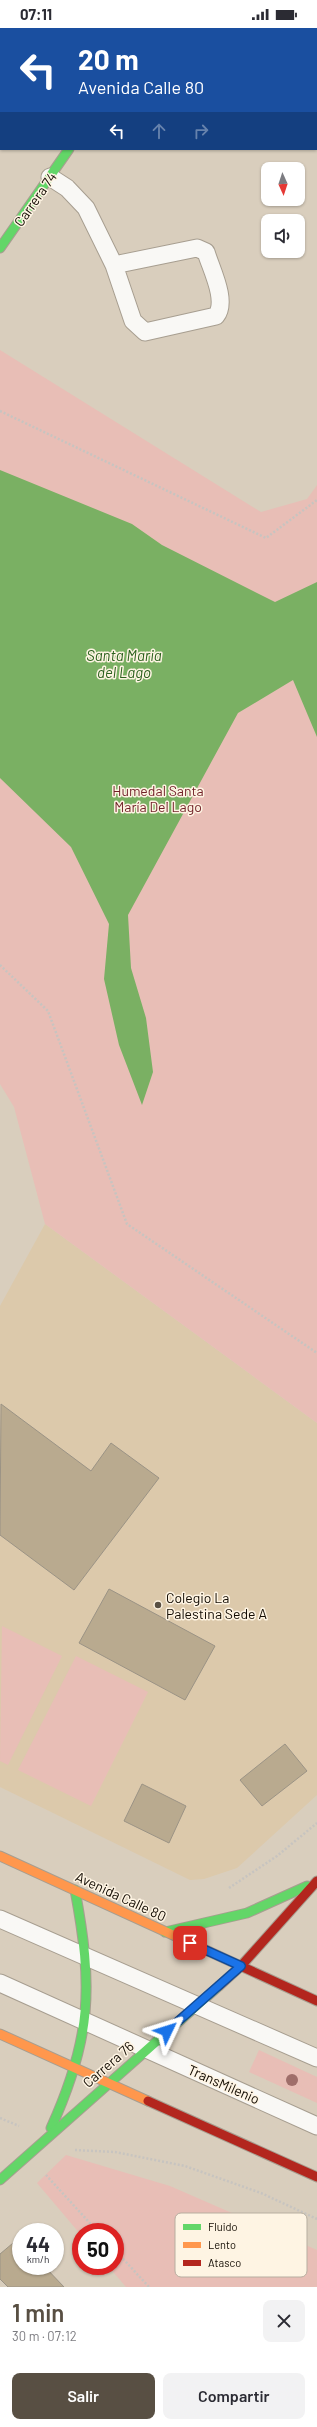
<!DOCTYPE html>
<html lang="es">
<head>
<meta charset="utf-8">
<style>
  :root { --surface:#fff; --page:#f2f2f3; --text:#2b2b33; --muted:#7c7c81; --accent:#584f43 }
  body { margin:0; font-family:Barlow,sans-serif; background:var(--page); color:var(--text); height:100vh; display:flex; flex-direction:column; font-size:15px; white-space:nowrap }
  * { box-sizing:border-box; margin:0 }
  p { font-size:13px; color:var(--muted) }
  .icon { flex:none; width:22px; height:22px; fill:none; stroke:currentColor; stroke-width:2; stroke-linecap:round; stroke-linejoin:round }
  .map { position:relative; height:2259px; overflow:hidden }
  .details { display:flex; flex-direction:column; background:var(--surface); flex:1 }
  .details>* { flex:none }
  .guide { position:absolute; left:0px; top:0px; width:317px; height:122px; box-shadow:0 1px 3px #0004; background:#1a4fa0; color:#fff; overflow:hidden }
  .needle { width:26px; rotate:177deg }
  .buttons { position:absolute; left:261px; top:134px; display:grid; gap:8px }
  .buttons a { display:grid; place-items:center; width:44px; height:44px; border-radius:8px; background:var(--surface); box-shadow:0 1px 3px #0004; font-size:20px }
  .speed { position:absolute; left:12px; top:2195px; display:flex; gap:8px; font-size:20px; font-weight:700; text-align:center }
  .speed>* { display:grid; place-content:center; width:52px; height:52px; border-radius:50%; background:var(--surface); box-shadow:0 1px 3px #0004; line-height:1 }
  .speed small { font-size:10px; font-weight:400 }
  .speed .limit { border:6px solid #d22; background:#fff; color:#111 }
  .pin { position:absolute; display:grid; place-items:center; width:34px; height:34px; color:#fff; margin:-17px; border-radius:8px; box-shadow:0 2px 6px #0006 }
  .me { position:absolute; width:44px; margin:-22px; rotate:49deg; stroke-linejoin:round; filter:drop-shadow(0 0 3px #0008) }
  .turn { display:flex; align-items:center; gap:14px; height:84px; padding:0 12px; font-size:18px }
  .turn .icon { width:52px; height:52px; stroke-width:2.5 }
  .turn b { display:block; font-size:28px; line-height:34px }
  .lanes { display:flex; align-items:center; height:38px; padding:0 12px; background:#0003; justify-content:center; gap:20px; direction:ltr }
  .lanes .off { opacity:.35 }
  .round { display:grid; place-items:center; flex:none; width:42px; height:42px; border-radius:8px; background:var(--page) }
  .summary { display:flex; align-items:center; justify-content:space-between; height:68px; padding:0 12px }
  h1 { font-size:24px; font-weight:600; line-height:30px; color:var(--accent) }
  .cta { display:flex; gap:8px; margin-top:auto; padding:8px 12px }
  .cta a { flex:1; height:46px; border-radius:8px; background:var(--accent); color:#fff; font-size:16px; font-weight:600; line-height:46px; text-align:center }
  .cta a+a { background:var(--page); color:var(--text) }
  .status { display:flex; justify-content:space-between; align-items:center; height:28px; padding:0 20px; background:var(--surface); direction:ltr }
  .status svg { height:11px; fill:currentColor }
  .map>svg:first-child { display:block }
</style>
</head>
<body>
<div class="status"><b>07:11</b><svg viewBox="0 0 49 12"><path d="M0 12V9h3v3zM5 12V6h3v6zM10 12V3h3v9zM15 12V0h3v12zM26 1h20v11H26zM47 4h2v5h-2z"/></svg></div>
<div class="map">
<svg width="317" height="2259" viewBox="0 0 317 2259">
  <rect width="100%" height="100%" fill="#d9cebd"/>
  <path fill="#dcc9ab" d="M45,1196L317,1395V1767L237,1840L204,1851L190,1852L0,1759V1278Z"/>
  <g fill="#e8beb6">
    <path d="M0,322L261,484L307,471L317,457V1395L45,1196L14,1079L0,1056Z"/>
    <path d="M2,1598L62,1628L8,1737L0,1733Z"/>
    <path d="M76,1628L148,1664L91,1778L18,1742Z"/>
    <path d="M259,2022L317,2049V2075L249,2044Z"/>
    <path d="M66,2127L170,2158L317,2222V2259H126L108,2238H115V2204H81V2207L37,2155Z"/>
  </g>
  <path fill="#7ab063" d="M0,442L132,496L162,517L275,574L317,554V709L293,652L238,685L128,887L131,940L146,990L153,1044L142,1077L119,1017L104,951L109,896L71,819L0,750Z"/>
  <g fill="#b9aa8f" stroke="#9b9385">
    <path d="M1,1376L91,1443L111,1415L159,1450L74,1562L0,1507Z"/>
    <path d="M109,1561L215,1618L185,1672L79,1615Z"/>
    <path d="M285,1716L307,1743L262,1778L240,1752Z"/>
    <path d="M142,1756L186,1778L169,1815L124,1793Z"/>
    <path d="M19,2210L21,2212V2238H44L64,2259H8L0,2251V2226Z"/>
  </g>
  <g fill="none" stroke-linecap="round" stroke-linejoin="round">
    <defs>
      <g id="lane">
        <path d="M50,149L67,160L86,180L114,237L133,293L145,304L216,288C228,273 211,241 206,224L197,220L114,237"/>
        <path d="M0,1891L317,2030"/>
        <path d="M0,1955L317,2098"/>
      </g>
      <path id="street" d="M153,1L154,0"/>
      <g id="fast">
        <path d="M0,220L69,121"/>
        <path d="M165,1904L247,1885L307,1858"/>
        <path d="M51,2100C92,2010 93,1958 75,1862"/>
        <path d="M0,2152L219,1958"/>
      </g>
      <g id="slow">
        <path d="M0,1828L197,1918"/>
        <path d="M0,2006L148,2073"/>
      </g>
      <g id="jam">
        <path d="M197,1918L317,1973"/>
        <path d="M219,1958L241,1938L317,1853"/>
        <path d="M148,2073L317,2149"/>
      </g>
    </defs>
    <use href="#lane" stroke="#a79e90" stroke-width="19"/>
    <use href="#street" stroke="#a79e90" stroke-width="24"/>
    <use href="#fast" stroke="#a79e90" stroke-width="11"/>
    <use href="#slow" stroke="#a79e90" stroke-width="11"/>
    <use href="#jam" stroke="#a79e90" stroke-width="11"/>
    <g stroke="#c7c4c0" stroke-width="2.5" stroke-dasharray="2 2" stroke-linecap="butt">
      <path d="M0,383L266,510L317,472"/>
      <path d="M0,937L48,983L127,1196L317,1325"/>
      <path d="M229,1860L277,1828L317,1795"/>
      <path d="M0,2090L19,2098"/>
      <path d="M75,2122L115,2124L185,2138L261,2165L317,2191"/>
      <path d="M46,2147L98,2204"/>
      <path d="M115,2222L149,2259"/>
    </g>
    <use href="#lane" stroke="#f9f8f5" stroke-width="17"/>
    <use href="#street" stroke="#f9f8f5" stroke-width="22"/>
    <use href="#fast" stroke="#63d668" stroke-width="9"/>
    <use href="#slow" stroke="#ff974d" stroke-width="9"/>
    <use href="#jam" stroke="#b3261e" stroke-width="9"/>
  </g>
  <circle fill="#9f6e6a" cx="292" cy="2052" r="6"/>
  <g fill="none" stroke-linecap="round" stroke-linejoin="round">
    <defs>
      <path id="route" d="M167,2003L241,1938L190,1915"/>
    </defs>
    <use href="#route" stroke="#114b97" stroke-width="10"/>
    <use href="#route" stroke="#1a73e8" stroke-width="7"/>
  </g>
  <circle fill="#584f43" stroke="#fef4e3" stroke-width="1.5" cx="158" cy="1577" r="4"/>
  <g text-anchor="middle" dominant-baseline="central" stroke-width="3" stroke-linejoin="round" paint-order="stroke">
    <g font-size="14" fill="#120b02" stroke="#fef4e3">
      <text transform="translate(35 171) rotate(-55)">Carrera 74</text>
      <text transform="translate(121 1868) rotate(25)">Avenida Calle 80</text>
      <text transform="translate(108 2036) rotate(-41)">Carrera 76</text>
      <text transform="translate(224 2056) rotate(24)">TransMilenio</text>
    </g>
    <g font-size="14" fill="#701f26" stroke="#fef4e3">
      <text x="158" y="762">Humedal Santa<tspan x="158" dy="16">María Del Lago</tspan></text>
    </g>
    <g font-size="14" fill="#120b02" stroke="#fef4e3" text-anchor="start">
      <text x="166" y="1569">Colegio La<tspan x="166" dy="16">Palestina Sede A</tspan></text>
    </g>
    <g font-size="15" font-style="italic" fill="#2b611d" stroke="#fef4e3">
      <text x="124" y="627">Santa Maria<tspan x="124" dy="17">del Lago</tspan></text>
    </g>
  </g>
  <rect x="175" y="2185" width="132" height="64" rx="6" fill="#fef4e3" stroke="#b7aea0" stroke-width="1"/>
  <rect x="183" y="2196" width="18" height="6" fill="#63d668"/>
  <rect x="183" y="2214" width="18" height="6" fill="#ff974d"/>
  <rect x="183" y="2232" width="18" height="6" fill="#b3261e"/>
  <g font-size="11" fill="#120b02">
    <text x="208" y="2203">Fluido</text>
    <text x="208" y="2221">Lento</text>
    <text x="208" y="2239">Atasco</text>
  </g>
</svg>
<div class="buttons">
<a><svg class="needle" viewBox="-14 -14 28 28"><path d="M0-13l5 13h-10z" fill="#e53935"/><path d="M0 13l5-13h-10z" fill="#7c7c81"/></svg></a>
<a><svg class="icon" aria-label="sound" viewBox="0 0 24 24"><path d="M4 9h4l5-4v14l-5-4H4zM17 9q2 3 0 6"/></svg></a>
</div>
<div class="speed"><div>44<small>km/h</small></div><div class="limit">50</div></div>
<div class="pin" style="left:190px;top:1915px;background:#d93025"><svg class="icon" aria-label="arrive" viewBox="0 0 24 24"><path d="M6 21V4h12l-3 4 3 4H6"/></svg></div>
<svg class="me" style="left:167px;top:2003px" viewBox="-20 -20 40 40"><path d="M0-17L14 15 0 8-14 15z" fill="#1a73e8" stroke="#fff" stroke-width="4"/></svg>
<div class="guide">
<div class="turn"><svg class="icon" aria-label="left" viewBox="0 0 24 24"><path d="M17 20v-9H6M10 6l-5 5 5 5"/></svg><div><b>20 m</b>Avenida Calle 80</div></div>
<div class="lanes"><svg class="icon" aria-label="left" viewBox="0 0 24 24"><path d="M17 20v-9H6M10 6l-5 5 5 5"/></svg><svg class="icon off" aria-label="ahead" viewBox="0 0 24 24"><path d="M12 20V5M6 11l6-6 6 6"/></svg><svg class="icon off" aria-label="right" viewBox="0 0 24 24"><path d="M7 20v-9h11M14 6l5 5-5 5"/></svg></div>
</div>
</div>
<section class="details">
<div class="summary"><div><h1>1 min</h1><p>30 m · 07:12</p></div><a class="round"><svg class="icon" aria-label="close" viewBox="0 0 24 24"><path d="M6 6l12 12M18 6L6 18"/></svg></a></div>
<div class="cta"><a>Salir</a><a>Compartir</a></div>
</section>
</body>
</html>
